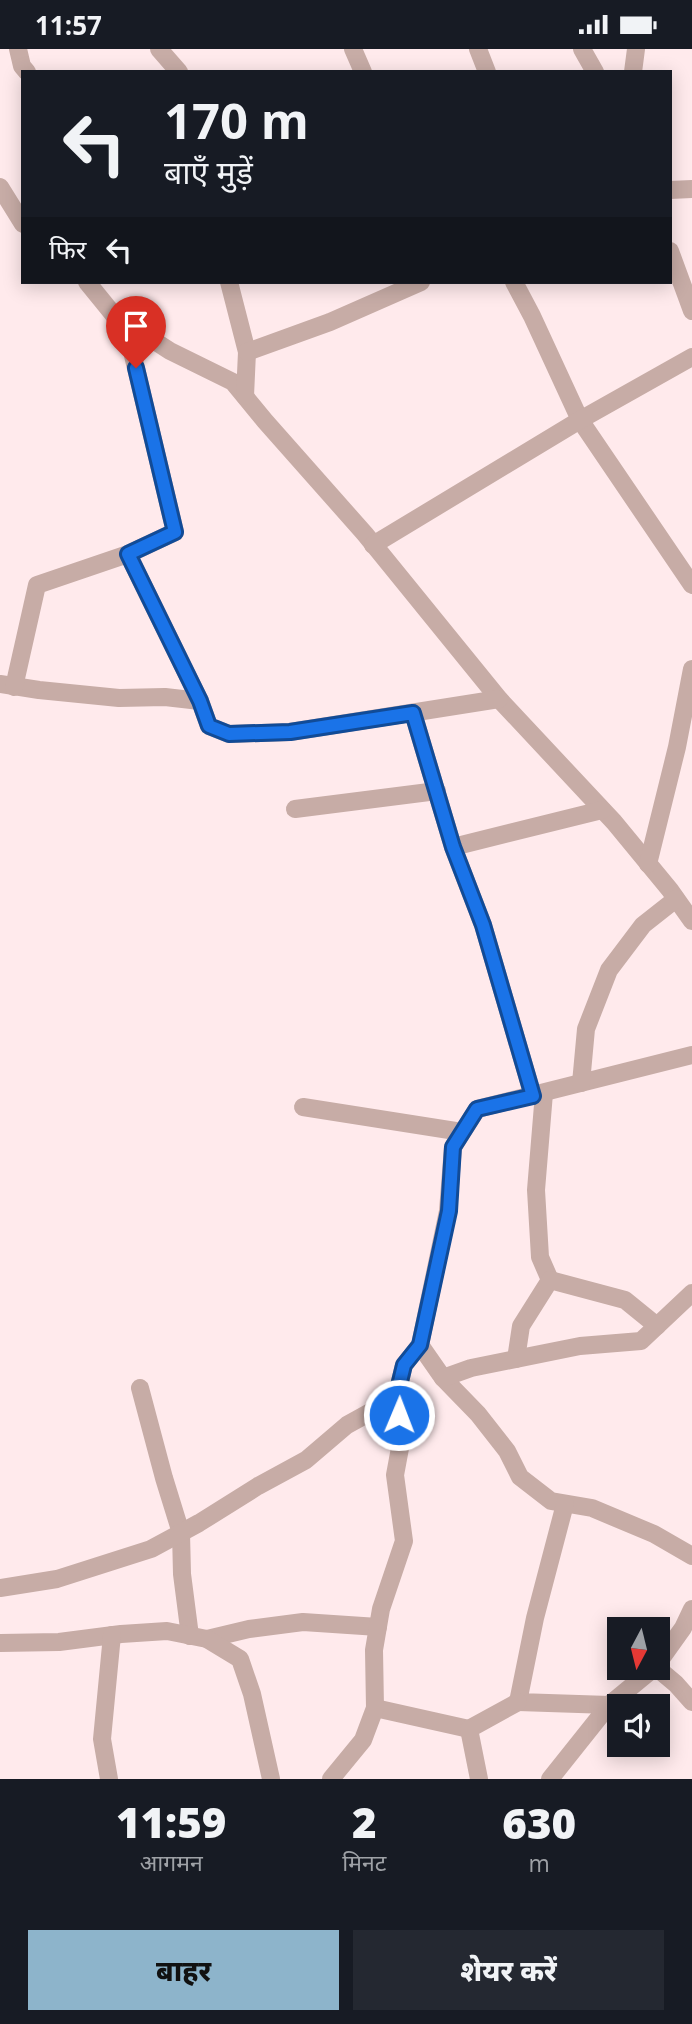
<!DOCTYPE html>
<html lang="hi">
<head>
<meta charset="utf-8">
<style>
  :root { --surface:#171b24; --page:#242831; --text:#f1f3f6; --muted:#9ea1a6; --accent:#8db4cb }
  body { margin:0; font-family:"Open Sans","Noto Sans Devanagari",sans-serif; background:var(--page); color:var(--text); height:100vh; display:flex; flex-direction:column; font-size:26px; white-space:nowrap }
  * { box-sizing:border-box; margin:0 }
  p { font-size:23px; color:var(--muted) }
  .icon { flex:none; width:38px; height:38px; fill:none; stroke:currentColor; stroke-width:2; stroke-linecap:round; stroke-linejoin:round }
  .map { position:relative; height:1730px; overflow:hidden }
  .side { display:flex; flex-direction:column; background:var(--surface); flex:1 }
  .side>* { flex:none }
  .banner { position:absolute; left:21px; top:21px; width:651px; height:214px; border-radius:0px; box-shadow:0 4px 18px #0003; background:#171b24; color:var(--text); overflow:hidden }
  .needle { width:46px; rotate:187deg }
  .tools { position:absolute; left:607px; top:1568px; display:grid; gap:14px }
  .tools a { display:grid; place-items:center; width:63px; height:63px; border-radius:0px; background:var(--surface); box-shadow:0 4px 18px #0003; font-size:35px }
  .pin { position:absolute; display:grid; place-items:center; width:60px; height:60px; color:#fff; margin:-72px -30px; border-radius:50% 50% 50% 0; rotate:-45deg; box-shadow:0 0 7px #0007 }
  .pin .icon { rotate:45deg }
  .me { position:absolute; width:77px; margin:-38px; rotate:1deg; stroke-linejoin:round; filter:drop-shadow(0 0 5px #0008) }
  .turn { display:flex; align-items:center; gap:24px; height:147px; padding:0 28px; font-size:32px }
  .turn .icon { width:91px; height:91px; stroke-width:2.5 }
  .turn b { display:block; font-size:49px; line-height:60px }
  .then { display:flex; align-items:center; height:66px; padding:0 28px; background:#0003; gap:14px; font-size:26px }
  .eta { display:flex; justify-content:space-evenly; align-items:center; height:119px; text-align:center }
  .eta b { font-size:42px; font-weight:800; line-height:49px }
  .button { display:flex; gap:14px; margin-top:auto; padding:14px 28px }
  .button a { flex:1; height:80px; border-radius:0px; background:var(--accent); color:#111; font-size:28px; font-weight:800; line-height:80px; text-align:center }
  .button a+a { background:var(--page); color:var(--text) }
  .status { display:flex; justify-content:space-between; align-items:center; height:49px; padding:0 35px; background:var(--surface); direction:ltr }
  .status svg { height:19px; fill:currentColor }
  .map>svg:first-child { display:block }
</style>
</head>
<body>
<div class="status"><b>11:57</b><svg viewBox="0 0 49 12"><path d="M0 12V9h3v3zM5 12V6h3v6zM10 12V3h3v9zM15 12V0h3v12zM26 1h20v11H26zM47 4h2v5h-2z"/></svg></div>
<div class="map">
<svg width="692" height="1730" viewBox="0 0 692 1730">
  <rect width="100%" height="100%" fill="#ffeaec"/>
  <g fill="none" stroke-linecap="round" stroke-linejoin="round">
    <g stroke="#c7aca6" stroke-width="18">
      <path d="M18,0L22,17L27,23"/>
      <path d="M159,0L179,23"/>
      <path d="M353,0L363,23"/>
      <path d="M478,0L487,23"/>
      <path d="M582,0L595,23"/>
      <path d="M633,23L636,0"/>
      <path d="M0,138L23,175"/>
      <path d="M670,141L692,140"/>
      <path d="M670,202L692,262"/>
      <path d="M87,233L113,265L170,302L233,333L265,372L365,485L499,650L614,773L670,841L692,872"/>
      <path d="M229,233L247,303L245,347"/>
      <path d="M514,233L532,267L580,371L692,536"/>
      <path d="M247,303L330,273L421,233"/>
      <path d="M373,496L580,371L692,308"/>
      <path d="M128,505L200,652"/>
      <path d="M0,635L39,641L119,649L165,648L200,652L209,677L229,685L290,683L499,650"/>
      <path d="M14,638L37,536L128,505L175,483L125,273"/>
      <path d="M413,664L453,798L602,761"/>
      <path d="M295,760L437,742"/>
      <path d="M453,798L483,876L533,1047"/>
      <path d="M648,815L677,698L692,620"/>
      <path d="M692,1006L477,1060L453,1098L448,1162L420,1296L443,1329L478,1365L507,1402L520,1428L551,1452L592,1459L654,1485L692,1507"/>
      <path d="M581,1034L586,980L609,921L643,876L676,850"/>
      <path d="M544,1044L536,1141L540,1208L550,1231"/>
      <path d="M303,1058L462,1083"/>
      <path d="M516,1310L521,1277L550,1231L625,1251L657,1277"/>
      <path d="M443,1329L471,1319L580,1297L641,1292L692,1244"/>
      <path d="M140,1339L164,1429L181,1484L182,1525L190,1587"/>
      <path d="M565,1455L535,1569L518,1653L609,1656L654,1619"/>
      <path d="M0,1539L57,1530L151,1500L199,1474L258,1437L306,1411L347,1376L396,1349L404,1316L420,1296"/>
      <path d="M207,1590L249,1580L303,1573L378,1578"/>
      <path d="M0,1594L59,1593L121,1585L167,1582L207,1590L240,1610L252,1645L271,1730"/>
      <path d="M658,1614L683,1579L692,1560"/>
      <path d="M657,1619L676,1635L692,1653"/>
      <path d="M375,1659L469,1680"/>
      <path d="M109,1730L102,1690L112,1586"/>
      <path d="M331,1730L363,1691L375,1659L374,1601L381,1560L404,1492L395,1426L403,1383L396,1349"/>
      <path d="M479,1730L469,1680L518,1653"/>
      <path d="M550,1730L609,1656"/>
    </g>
  </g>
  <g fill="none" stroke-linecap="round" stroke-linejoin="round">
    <defs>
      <path id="route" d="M136,319L175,483L128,505L200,652L209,677L229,685L290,683L413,664L453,798L483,876L533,1047L477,1060L453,1098L449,1162L420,1296L404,1316L396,1349L399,1366"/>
    </defs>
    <use href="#route" stroke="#114b97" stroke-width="18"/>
    <use href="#route" stroke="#1a73e8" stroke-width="12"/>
  </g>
</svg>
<div class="tools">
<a><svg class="needle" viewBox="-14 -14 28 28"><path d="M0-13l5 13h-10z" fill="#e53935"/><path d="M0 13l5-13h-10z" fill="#9ea1a6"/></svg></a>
<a><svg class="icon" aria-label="sound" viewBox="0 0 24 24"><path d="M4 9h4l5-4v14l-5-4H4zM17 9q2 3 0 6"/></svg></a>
</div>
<div class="pin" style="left:136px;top:319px;background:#d93025"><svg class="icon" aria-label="arrive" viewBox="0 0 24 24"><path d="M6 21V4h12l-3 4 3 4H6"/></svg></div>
<svg class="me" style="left:399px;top:1366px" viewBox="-20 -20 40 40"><circle r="17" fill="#1a73e8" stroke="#fff" stroke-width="3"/><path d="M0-11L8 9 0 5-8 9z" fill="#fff"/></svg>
<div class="banner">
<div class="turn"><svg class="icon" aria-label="left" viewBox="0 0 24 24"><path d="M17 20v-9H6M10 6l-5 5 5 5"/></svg><div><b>170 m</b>बाएँ मुड़ें</div></div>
<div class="then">फिर<svg class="icon" aria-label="left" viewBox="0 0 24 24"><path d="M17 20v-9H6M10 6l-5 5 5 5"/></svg></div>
</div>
</div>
<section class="side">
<div class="eta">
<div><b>11:59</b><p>आगमन</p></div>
<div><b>2</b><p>मिनट</p></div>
<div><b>630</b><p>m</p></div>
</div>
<div class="button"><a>बाहर</a><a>शेयर करें</a></div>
</section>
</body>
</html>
